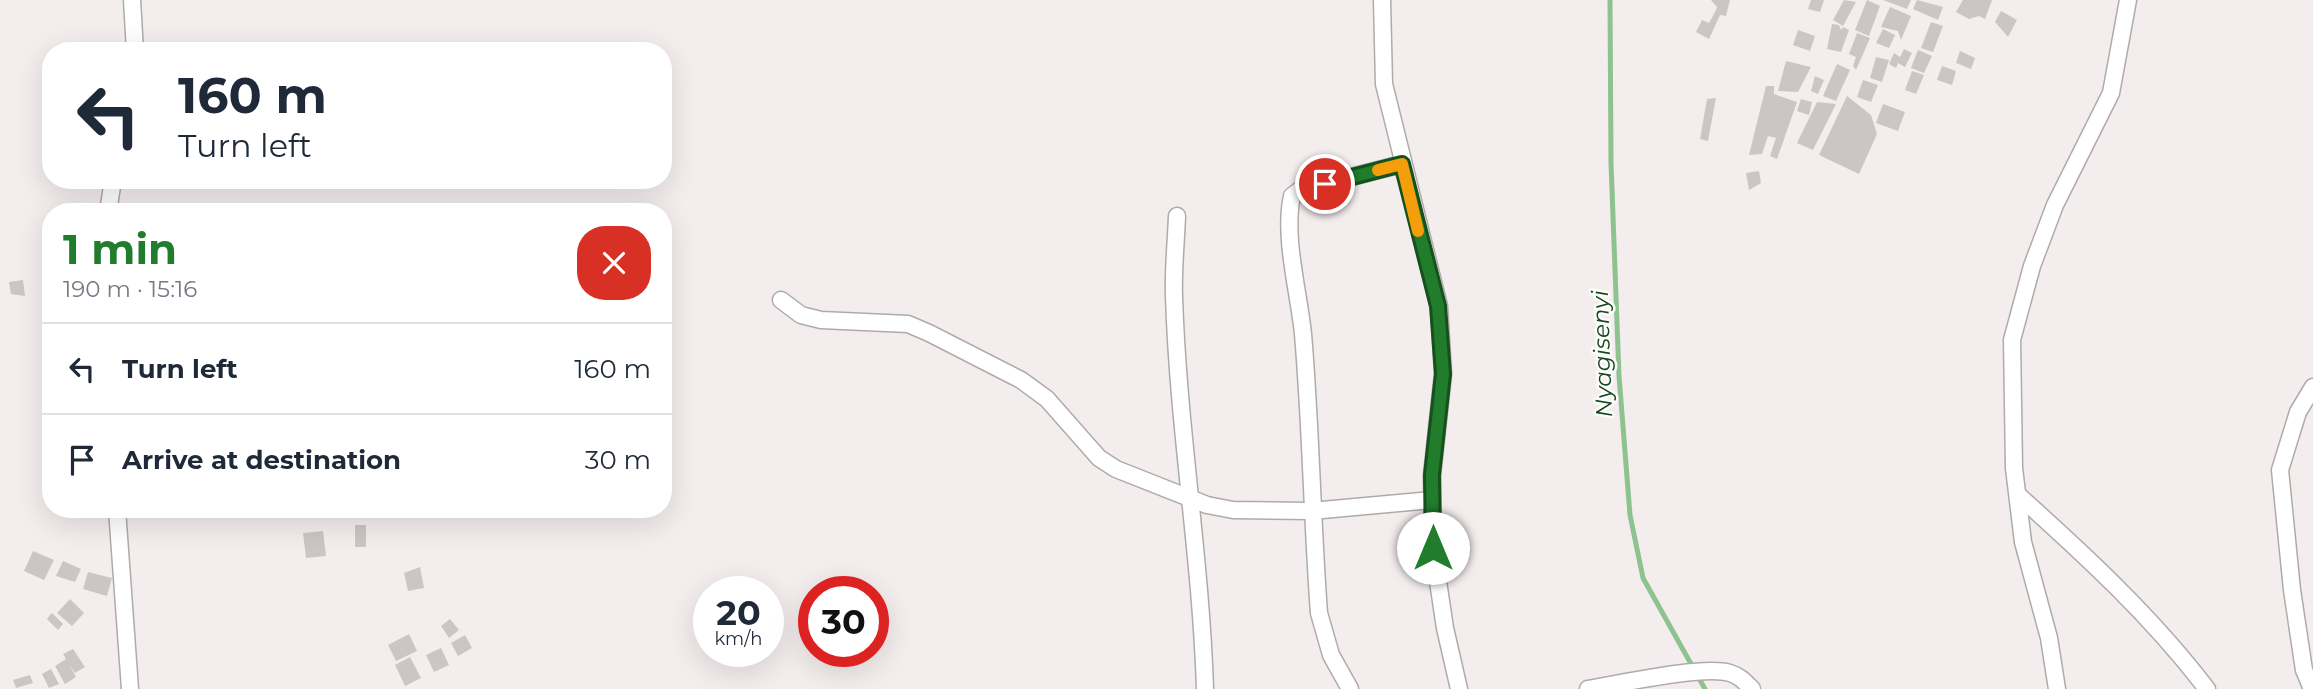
<!DOCTYPE html>
<html lang="en">
<head>
<meta charset="utf-8">
<style>
  :root { --surface:#fff; --page:#f6f6f7; --text:#1f2937; --muted:#747a83; --line:#e0e1e3; --accent:#217c2c }
  body { margin:0; font-family:Montserrat,sans-serif; background:var(--page); color:var(--text); height:100vh; display:flex; flex-direction:column; font-size:26px; white-space:nowrap }
  * { box-sizing:border-box; margin:0 }
  p { font-size:23px; color:var(--muted) }
  .icon { flex:none; width:38px; height:38px; fill:none; stroke:currentColor; stroke-width:2; stroke-linecap:round; stroke-linejoin:round }
  .map { position:relative; flex:1; overflow:hidden }
  .panel { position:absolute; left:42px; top:203px; width:630px; height:315px; display:flex; flex-direction:column; background:var(--surface); border-radius:28px; box-shadow:0 7px 28px #0002 }
  .panel>* { flex:none }
  .hud { position:absolute; left:42px; top:42px; width:630px; height:147px; border-radius:28px; box-shadow:0 7px 28px #0002; background:#fff; color:var(--text); overflow:hidden }
  .speed { position:absolute; left:693px; top:576px; display:flex; gap:14px; font-size:35px; font-weight:700; text-align:center }
  .speed>* { display:grid; place-content:center; width:91px; height:91px; border-radius:50%; background:var(--surface); box-shadow:0 7px 28px #0002; line-height:1 }
  .speed small { font-size:18px; font-weight:400 }
  .speed .limit { border:10px solid #d22; background:#fff; color:#111 }
  .pin { position:absolute; display:grid; place-items:center; width:60px; height:60px; color:#fff; margin:-30px; border:4px solid #fff; border-radius:50%; box-shadow:0 2px 7px #0007 }
  .me { position:absolute; width:77px; margin:-38px; rotate:0deg; stroke-linejoin:round; filter:drop-shadow(0 0 5px #0008) }
  .turn { display:flex; align-items:center; gap:24px; height:147px; padding:0 21px; font-size:32px }
  .turn .icon { width:91px; height:91px; stroke-width:2.5 }
  .turn b { display:block; font-size:49px; line-height:60px }
  .round { display:grid; place-items:center; flex:none; width:74px; height:74px; border-radius:28px; background:var(--page) }
  .overview { display:flex; align-items:center; justify-content:space-between; height:119px; padding:0 21px }
  h1 { font-size:42px; font-weight:700; line-height:52px; color:var(--accent) }
  ul { padding:0; list-style:none }
  li { display:flex; align-items:center; gap:21px; height:91px; padding:0 21px; border-top:2px solid var(--line) }
  li div { flex:1 }
  li b { display:block; font-size:26px }
  li em { font-style:normal }
  .map>svg:first-child { display:block }
</style>
</head>
<body>
<div class="map">
<svg width="2313" height="689" viewBox="0 0 2313 689">
  <rect width="100%" height="100%" fill="#f4edee"/>
  <g fill="none" stroke-linecap="round" stroke-linejoin="round">
    <path stroke="#8ec28f" stroke-width="5" d="M1610,0L1611,163L1619,376L1630,515L1643,578L1705,689"/>
  </g>
  <g fill="#ccc5c6">
    <path d="M1711,0H1730L1726,16L1720,15L1709,39L1696,32L1702,20L1709,23L1715,12L1717,7Z"/>
    <path d="M1811,0H1824L1820,12L1808,9Z"/>
    <path d="M1844,0L1856,2L1843,26L1833,20Z"/>
    <path d="M1867,0L1880,6L1869,36L1855,30Z"/>
    <path d="M1883,0H1911L1907,9Z"/>
    <path d="M1917,0L1943,7L1938,20L1913,9Z"/>
    <path d="M1963,0H1992L1985,19L1979,16L1969,19L1956,12Z"/>
    <path d="M1890,7L1911,16L1901,40L1898,31L1881,27Z"/>
    <path d="M2001,11L2017,20L2008,37L1995,22Z"/>
    <path d="M1931,22L1943,26L1933,52L1921,48Z"/>
    <path d="M1832,24L1839,25L1841,30L1843,27L1849,30L1841,52L1827,49Z"/>
    <path d="M1883,29L1895,35L1889,48L1876,43Z"/>
    <path d="M1798,30L1815,36L1810,51L1793,45Z"/>
    <path d="M1857,33L1870,38L1856,70L1853,66L1856,57L1849,54Z"/>
    <path d="M1904,49L1912,53L1905,67L1898,63L1896,68L1889,64L1894,53L1900,57Z"/>
    <path d="M1918,50L1932,56L1924,73L1911,68Z"/>
    <path d="M1960,51L1975,58L1971,69L1956,63Z"/>
    <path d="M1876,57L1889,60L1882,82L1870,78Z"/>
    <path d="M1786,61L1811,67L1798,92L1778,91Z"/>
    <path d="M1837,64L1850,70L1836,101L1823,96Z"/>
    <path d="M1942,66L1956,71L1952,85L1937,80Z"/>
    <path d="M1912,71L1924,75L1916,94L1905,90Z"/>
    <path d="M1815,76L1824,80L1818,94L1811,91Z"/>
    <path d="M1863,80L1878,85L1871,102L1857,97Z"/>
    <path d="M1766,86H1774V94L1797,102L1777,159L1770,156L1776,138L1768,136L1762,154L1749,155Z"/>
    <path d="M1847,96L1871,115L1877,134L1859,174L1819,155Z"/>
    <path d="M1716,98L1708,141L1700,139L1707,99Z"/>
    <path d="M1801,99L1812,102L1809,115L1797,111Z"/>
    <path d="M1817,102L1836,104L1813,150L1797,143Z"/>
    <path d="M1883,104L1905,112L1898,131L1876,123Z"/>
    <path d="M1759,171L1761,183L1749,190L1746,173Z"/>
    <path d="M23,280L25,296L11,294L9,282Z"/>
    <rect x="355" y="525" width="11" height="22"/>
    <path d="M323,531L326,556L306,558L303,533Z"/>
    <path d="M33,551L54,560L44,580L24,571Z"/>
    <path d="M63,561L81,569L75,582L56,576Z"/>
    <path d="M420,567L424,588L408,591L404,573Z"/>
    <path d="M88,572L112,578L107,596L83,589Z"/>
    <path d="M70,599L84,613L72,626L57,613Z"/>
    <path d="M52,613L63,624L58,630L47,619Z"/>
    <path d="M450,619L459,630L449,638L441,626Z"/>
    <path d="M409,634L417,651L396,661L388,645Z"/>
    <path d="M465,635L472,648L458,656L451,643Z"/>
    <path d="M441,648L449,665L434,672L426,655Z"/>
    <path d="M73,649L85,667L75,673L69,664L76,677L65,684L55,666L66,659L63,654Z"/>
    <path d="M410,657L421,678L405,686L395,665Z"/>
    <path d="M51,669L59,684L49,688L42,674Z"/>
    <path d="M30,675L33,683L16,688L13,680Z"/>
  </g>
  <g fill="none" stroke-linecap="round" stroke-linejoin="round">
    <defs>
      <g id="street">
        <path d="M132,0L135,51"/>
        <path d="M1382,0L1384,84L1439,306L1443,374L1432,475L1433,548L1445,628L1459,689"/>
        <path d="M108,212L113,180"/>
        <path d="M1177,216C1176,243 1173,270 1174,296C1178,428 1201,558 1205,689"/>
        <path d="M781,300L801,315L821,320L908,324L929,333L1021,380L1047,399L1099,458L1116,469L1207,505L1233,510L1311,511L1432,500"/>
        <path d="M2018,495C2086,556 2152,617 2207,689"/>
        <path d="M117,509L130,689"/>
        <path d="M1350,689L1331,655L1319,613C1312,520 1311,427 1303,334C1299,293 1283,237 1292,196L1300,190L1402,164"/>
        <path d="M1588,689C1619,684 1703,665 1730,673C1740,676 1745,682 1752,689"/>
        <path d="M2057,689L2049,638L2023,542L2014,468L2012,340L2032,266L2055,205L2111,93L2128,0"/>
        <path d="M2312,689L2304,670L2292,590L2280,470L2298,412L2313,387"/>
      </g>
    </defs>
    <use href="#street" stroke="#b0aaab" stroke-width="19"/>
    <use href="#street" stroke="#fff" stroke-width="16"/>
  </g>
  <g fill="none" stroke-linecap="round" stroke-linejoin="round">
    <defs>
      <path id="route" d="M1325,184L1402,164L1438,306L1443,374L1432,475L1433,548"/>
    </defs>
    <use href="#route" stroke="#15511d" stroke-width="18"/>
    <use href="#route" stroke="#217c2c" stroke-width="12"/>
    <path stroke="#f59e0b" stroke-width="12" d="M1378,170L1402,164L1418,231"/>
  </g>
  <g text-anchor="middle" dominant-baseline="central" stroke-width="5" stroke-linejoin="round" paint-order="stroke">
    <g font-size="23" font-style="italic" fill="#124818" stroke="#fefbfc">
      <text transform="translate(1602 354) rotate(-92)">Nyagisenyi</text>
    </g>
  </g>
</svg>
<div class="speed"><div>20<small>km/h</small></div><div class="limit">30</div></div>
<div class="pin" style="left:1325px;top:184px;background:#d93025"><svg class="icon" aria-label="arrive" viewBox="0 0 24 24"><path d="M6 21V4h12l-3 4 3 4H6"/></svg></div>
<svg class="me" style="left:1433px;top:548px" viewBox="-20 -20 40 40"><circle r="19" fill="#fff"/><path d="M0-13L10 11 0 6-10 11z" fill="#217c2c"/></svg>
<div class="hud">
<div class="turn"><svg class="icon" aria-label="left" viewBox="0 0 24 24"><path d="M17 20v-9H6M10 6l-5 5 5 5"/></svg><div><b>160 m</b>Turn left</div></div>
</div>
<section class="panel">
<div class="overview"><div><h1>1 min</h1><p>190 m · 15:16</p></div><a class="round" style="background:#d93025;color:#fff"><svg class="icon" aria-label="close" viewBox="0 0 24 24"><path d="M6 6l12 12M18 6L6 18"/></svg></a></div>
<ul>
<li><svg class="icon" aria-label="left" viewBox="0 0 24 24"><path d="M17 20v-9H6M10 6l-5 5 5 5"/></svg><div><b>Turn left</b></div><em>160 m</em></li>
<li><svg class="icon" aria-label="arrive" viewBox="0 0 24 24"><path d="M6 21V4h12l-3 4 3 4H6"/></svg><div><b>Arrive at destination</b></div><em>30 m</em></li>
</ul>
</section>
</div>
</body>
</html>
